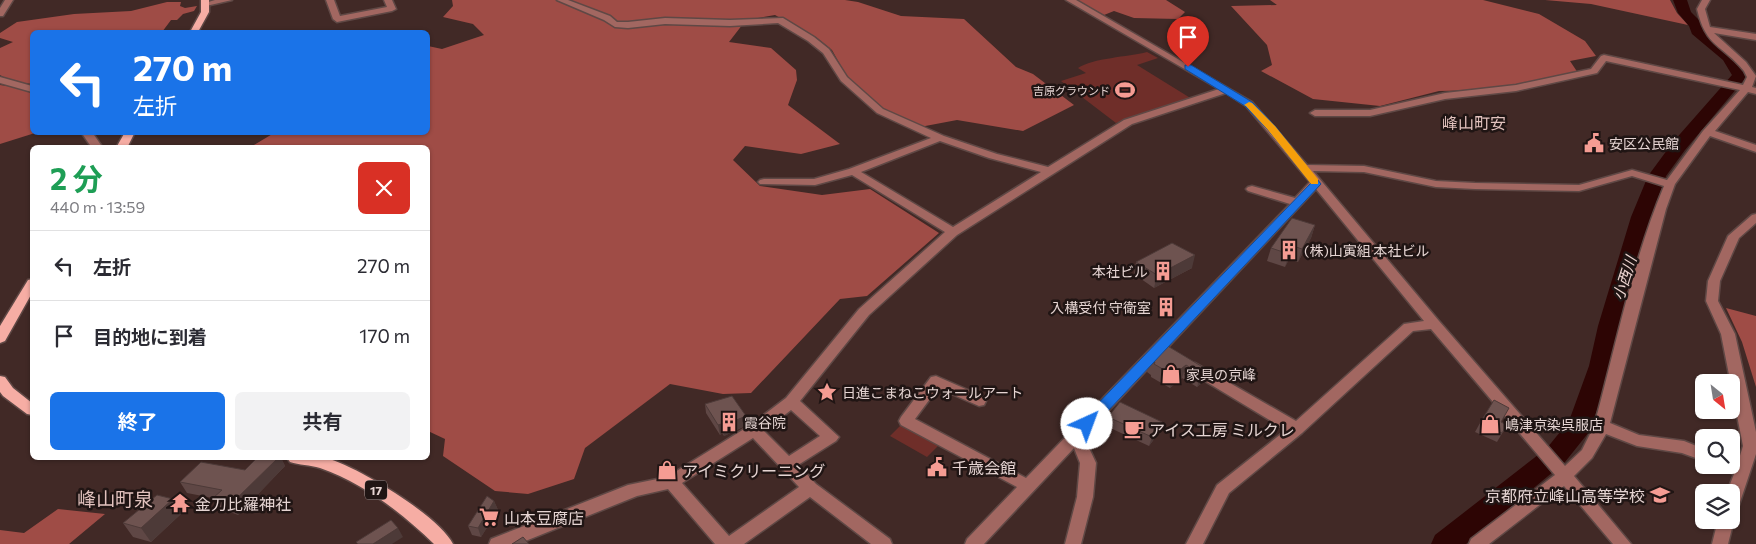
<!DOCTYPE html>
<html lang="ja">
<head>
<meta charset="utf-8">
<style>
  :root { --surface:#fff; --page:#f2f2f3; --text:#2b2b33; --muted:#7c7c81; --line:#e1e1e2; --accent:#1a73e8 }
  body { margin:0; font-family:Commissioner,"Noto Sans JP",sans-serif; background:var(--page); color:var(--text); height:100vh; display:flex; flex-direction:column; font-size:19px; white-space:nowrap }
  * { box-sizing:border-box; margin:0 }
  p { font-size:16px; color:var(--muted) }
  .icon { flex:none; width:28px; height:28px; fill:none; stroke:currentColor; stroke-width:2; stroke-linecap:round; stroke-linejoin:round }
  .map { position:relative; flex:1; overflow:hidden }
  .panel { position:absolute; left:30px; top:145px; width:400px; height:315px; display:flex; flex-direction:column; background:var(--surface); border-radius:8px; box-shadow:0 1px 4px #0004 }
  .panel>* { flex:none }
  .banner { position:absolute; left:30px; top:30px; width:400px; height:105px; border-radius:8px; box-shadow:0 1px 4px #0004; background:#1a73e8; color:#fff; overflow:hidden }
  .needle { width:32px; rotate:150deg }
  .fabs { position:absolute; left:1695px; top:374px; display:grid; gap:10px }
  .fabs a { display:grid; place-items:center; width:45px; height:45px; border-radius:8px; background:var(--surface); box-shadow:0 1px 4px #0004; font-size:25px }
  .pin { position:absolute; display:grid; place-items:center; width:42px; height:42px; color:#fff; margin:-51px -21px; border-radius:50% 50% 50% 0; rotate:-45deg; box-shadow:0 0 5px #0007 }
  .pin .icon { rotate:45deg }
  .me { position:absolute; width:55px; margin:-28px; rotate:43deg; stroke-linejoin:round; filter:drop-shadow(0 0 4px #0008) }
  .turn { display:flex; align-items:center; gap:18px; height:105px; padding:0 20px; font-size:22px }
  .turn .icon { width:65px; height:65px; stroke-width:2.5 }
  .turn b { display:block; font-size:35px; line-height:42px }
  .round { display:grid; place-items:center; flex:none; width:52px; height:52px; border-radius:8px; background:var(--page) }
  .headline { display:flex; align-items:center; justify-content:space-between; height:85px; padding:0 20px }
  h1 { font-size:30px; font-weight:700; line-height:38px; color:#1e9e55 }
  .cta { display:flex; gap:10px; margin-top:auto; padding:10px 20px }
  .cta a { flex:1; height:58px; border-radius:8px; background:var(--accent); color:#fff; font-size:20px; font-weight:700; line-height:58px; text-align:center }
  .cta a+a { background:var(--page); color:var(--text) }
  ul { padding:0; list-style:none }
  li { display:flex; align-items:center; gap:15px; height:70px; padding:0 20px; border-top:1px solid var(--line) }
  li div { flex:1 }
  li b { display:block; font-size:19px }
  li em { font-style:normal }
  .map>svg:first-child { display:block }
</style>
</head>
<body>
<div class="map">
<svg width="1756" height="544" viewBox="0 0 1756 544">
  <rect width="100%" height="100%" fill="#412926"/>
  <g fill="#6f2e29">
    <path d="M1147,52L1158,58L1137,65L1192,99L1116,123L1061,81L1086,73L1078,68C1093,58 1128,57 1147,52Z"/>
    <path d="M902,424L939,445L927,457L890,436Z"/>
  </g>
  <g fill="#9f4c46">
    <path d="M452,0H845L858,2L901,16L964,19L1016,67L1033,74L1074,105L1023,131L957,120L920,127L882,110L848,79L832,50L817,38L775,15L746,20L729,42L771,48L796,70L797,80L788,105L840,144L801,154L745,146L733,160L760,186L822,195L870,189L939,233L867,296L840,299L751,393L723,394L670,384L585,448L574,479L528,494L495,491L443,456L445,439L428,431V148H249L274,133L428,132V46L442,49L484,35L473,24L443,17L453,6Z"/>
    <path d="M1077,0H1166L1185,12L1178,19L1134,18L1114,11L1104,15Z"/>
    <path d="M1270,0H1483L1539,14L1585,41L1596,56L1570,61L1578,73L1486,90L1439,91L1380,106L1313,99L1261,71L1272,65L1267,45L1231,6L1277,5Z"/>
    <path d="M1545,0H1670L1677,13L1688,25L1591,4Z"/>
    <path d="M167,2H181L180,6L185,8L197,6L194,11L183,14L177,20H171L162,32H32V84L10,81L0,75V48L13,42L0,38V33L17,22L74,14L131,11Z"/>
    <path d="M0,85L22,88L32,93V132L35,133L0,144Z"/>
    <path d="M1726,308L1756,316V387L1742,342Z"/>
    <path d="M58,509L105,514L69,544H0V530L24,533Z"/>
  </g>
  <g fill="none" stroke-linecap="round" stroke-linejoin="round">
    <path fill="#2d0504" fill-rule="evenodd" d="M1673,0H1687L1691,12L1701,22L1704,29L1733,54L1748,75L1685,150L1666,176L1651,217L1620,326L1613,366L1589,432L1565,462L1466,544H1431L1435,535L1547,448L1569,421L1589,366L1598,326L1631,217L1648,176L1673,142L1732,75L1723,60L1692,34L1689,26L1678,13Z"/>
    <defs>
      <g id="minor">
        <path d="M5,0H13L3,16H0V8Z"/>
        <path d="M215,0H232L206,6L202,4Z"/>
        <path d="M326,0H334L340,16L387,7L384,0H392L396,9L392,11L337,22L333,19Z"/>
        <path d="M557,0H568L610,16L617,22H628L665,18L730,20L783,18L814,37L829,49L847,77L883,109L944,136L997,154L1048,167L1124,120L1219,89L1066,0H1076L1252,102L1307,165L1364,166L1436,181L1475,183L1579,185L1632,170L1667,180L1703,131L1740,90L1606,61L1597,73L1516,91L1445,99L1370,116H1315L1310,113L1315,110H1370L1445,93L1516,85L1591,69L1601,56L1604,55L1743,85L1747,77L1744,71C1722,44 1706,48 1697,9L1702,0H1710L1705,9L1710,27L1756,34V40L1714,33L1746,62L1756,76L1752,87L1756,88V94L1748,92L1715,131L1756,145V152L1710,136L1675,184L1666,209L1610,423L1639,435L1684,441L1704,449V461L1682,453L1637,446L1606,434L1592,458L1574,476L1631,544H1613L1564,486L1489,544H1469L1471,539L1555,475L1431,329L1413,331L1302,433L1229,493L1203,544H1186L1217,485L1286,430L1185,369L1183,366L1185,363H1195L1296,421L1404,324L1424,321L1316,189L1084,437L1096,463L1093,497L1081,544H1065L1077,497L1080,463L1074,448L984,544H965L967,539L1017,487L901,425L899,421L901,417L931,377L936,376L984,397L986,401L984,405L979,406L938,388L915,419L1026,478L1290,204L1248,191L1246,189L1248,187L1252,186L1295,198L1310,182L1246,106L1226,93L1132,124L957,235L869,315L800,401L839,437L836,441L798,465L816,484L890,539L892,544H871L810,497L744,544H715L668,489L637,496L518,544H489L491,539L628,485L667,477L749,426L786,398L859,309L945,232L852,175L815,185L760,184L758,182L760,180L764,179H814L849,169L931,138L877,113L841,81L823,53L808,41L778,23L730,26L665,24L628,28L615,27L604,20ZM940,141L989,158L1041,172L953,227L861,172ZM1313,171L1364,172L1436,187L1475,189L1579,191L1632,176L1664,186C1632,262 1616,346 1594,426L1582,450L1565,466L1439,321ZM791,410L820,436L789,456L764,431ZM753,438L799,487L729,536L682,483Z"/>
        <path d="M0,77L32,86V92L0,83Z"/>
        <path d="M81,132H92L103,148H92Z"/>
        <path d="M1756,214V223L1739,238L1720,281L1718,301L1735,334L1756,432V454L1739,505L1737,510L1731,511V492H1727L1734,474L1722,469L1720,465H1731V460L1738,462L1743,446L1721,334L1706,301L1708,281L1728,236L1752,215Z"/>
        <path d="M1731,515L1734,520L1728,544H1712L1718,520H1731Z"/>
      </g>
      <g id="major">
        <path d="M201,0H209V12L198,32H190L201,12Z"/>
        <path d="M125,132H135L127,148H116Z"/>
        <path d="M32,279V293L5,341L0,343V326L28,280Z"/>
        <path d="M0,376L5,377L13,388L32,403V415L27,414L3,396L0,392Z"/>
        <path d="M287,458C298,457 315,455 326,458C357,466 439,516 453,544H434C401,512 363,483 320,468C310,465 299,465 290,462Z"/>
      </g>
    </defs>
    <use href="#minor" stroke="#5f4845" stroke-width="3"/>
    <use href="#major" stroke="#5f4845" stroke-width="3"/>
    <use href="#minor" fill="#a26761" fill-rule="evenodd"/>
    <use href="#major" fill="#f6ada4" fill-rule="evenodd"/>
  </g>
  <g fill="#5f4745">
    <path d="M1315,225L1311,238L1298,262L1289,259L1285,267L1267,261L1271,248Z"/>
    <path d="M1136,262L1192,268L1154,288L1134,274Z"/>
    <path d="M1166,345L1206,369L1203,382L1197,387L1182,378L1170,388L1151,377V375L1147,372L1150,359Z"/>
    <path d="M705,404L747,425L724,436L722,433L720,435L706,413Z"/>
    <path d="M1108,417L1162,422L1160,431L1149,446L1106,426Z"/>
    <path d="M1501,422L1507,425L1497,442L1475,432L1480,423Z"/>
    <path d="M257,458H281L285,466L238,515L220,508L213,498L187,493L180,482L245,470Z"/>
    <path d="M494,501L498,510L481,537L472,535L468,526Z"/>
    <path d="M182,513L151,542L133,537L123,523Z"/>
  </g>
  <g fill="#4d3a38">
    <path d="M1315,225L1311,238L1298,262L1302,249Z"/>
    <path d="M1293,246L1289,259L1285,267L1289,254Z"/>
    <path d="M1195,255L1192,268L1154,288L1157,275Z"/>
    <path d="M1186,365L1182,378L1170,388L1173,375Z"/>
    <path d="M1206,369L1203,382L1197,387L1201,374Z"/>
    <path d="M746,416L747,425L724,436L722,426Z"/>
    <path d="M1162,422L1160,431L1149,446L1152,437Z"/>
    <path d="M721,424L722,433L720,435L718,425Z"/>
    <path d="M278,458H281L285,466L238,515L231,504Z"/>
    <path d="M173,499L182,513L151,542L141,528Z"/>
    <path d="M494,501L498,510L481,537L478,528Z"/>
    <path d="M398,528L403,537L392,544H373Z"/>
  </g>
  <g fill="#6e5350" stroke="#4d3a38">
    <path d="M1292,218L1315,225L1302,249L1293,246L1289,254L1271,248Z"/>
    <path d="M1172,243L1195,255L1157,275L1136,262Z"/>
    <path d="M1166,345L1206,369L1201,374L1186,365L1173,375L1154,364L1155,362L1150,359Z"/>
    <path d="M732,396L746,416L722,426L721,424L718,425L705,404Z"/>
    <path d="M1494,400L1509,408L1501,422L1507,425L1502,433L1480,423Z"/>
    <path d="M1120,402L1162,422L1152,437L1108,417Z"/>
    <path d="M257,458H278L231,504L213,498L222,490L180,482L201,462L245,470Z"/>
    <path d="M157,495L173,499L141,528L123,523Z"/>
    <path d="M487,496L494,501L478,528L468,526Z"/>
    <path d="M391,520L398,528L373,544H358L356,542Z"/>
    <path d="M523,537L529,544H512Z"/>
  </g>
  <path fill="#1a73e8" stroke="#114b97" d="M1185,65H1191L1252,102L1275,126L1321,184L1092,428H1082L1080,424L1082,420L1311,183L1268,130L1245,106L1185,69Z"/>
  <path fill="#f59e0b" d="M1249,102L1252,103L1275,126L1318,179V184H1311L1268,130L1246,106L1244,105Z"/>
  <defs>
    <symbol id="stadium-bare" viewBox="-9 -9 18 18"><path d="M0-5a6.5 5 0 1 0 0 10a6.5 5 0 1 0 0-10ZM-3.5-1.8h7v3.6h-7Z" fill="#f59c93" stroke="#201514" stroke-width="2.5" paint-order="stroke"/></symbol>
    <symbol id="civic-bare" viewBox="-9 -9 18 18"><path d="M-.6-6.5H3V-4.5H.6V-3L4-1V1h2V6H-6V1h2V-1L-.6-3ZM-1.2 2.5V6h2.4V2.5Z" fill="#f59c93" stroke="#201514" stroke-width="2.5" paint-order="stroke"/></symbol>
    <symbol id="building-bare" viewBox="-9 -9 18 18"><path d="M-4-6H4V6H1V3H-1V6H-4ZM-2.5-4.3h1.7v1.8h-1.7ZM.8-4.3h1.7v1.8H.8ZM-2.5-1h1.7V.8h-1.7ZM.8-1h1.7V.8H.8Z" fill="#f59c93" stroke="#201514" stroke-width="2.5" paint-order="stroke"/></symbol>
    <symbol id="shop-bare" viewBox="-9 -9 18 18"><path d="M-5-2.5h2.3a2.7 3.5 0 0 1 5.4 0H5L5.5 6h-11ZM-1.5-2.5h3a1.5 2.3 0 0 0-3 0Z" fill="#f59c93" stroke="#201514" stroke-width="2.5" paint-order="stroke"/></symbol>
    <symbol id="sight-bare" viewBox="-9 -9 18 18"><path d="M0-6L1.8-2.2L6-1.7L2.9 1.2L3.7 5.4L0 3.3L-3.7 5.4L-2.9 1.2L-6-1.7L-1.8-2.2Z" fill="#f59c93" stroke="#201514" stroke-width="2.5" paint-order="stroke"/></symbol>
    <symbol id="cafe-bare" viewBox="-9 -9 18 18"><path d="M-5.5-4.5H6V0H3Q3 3.5 0 3.5H-2.5Q-5.5 3.5-5.5 0ZM3-3.2v2h1.7v-2ZM-6 4.5H4V6H-6Z" fill="#f59c93" stroke="#201514" stroke-width="2.5" paint-order="stroke"/></symbol>
    <symbol id="school-bare" viewBox="-9 -9 18 18"><path d="M0-5L7-2L0 1L-7-2ZM-4 1L0 2.5L4 1V4Q0 6-4 4Z" fill="#f59c93" stroke="#201514" stroke-width="2.5" paint-order="stroke"/></symbol>
    <symbol id="temple-bare" viewBox="-9 -9 18 18"><path d="M0-6L5-2H3V0L6.5 2.5H4V6H1.5V3h-3V6H-4V2.5H-6.5L-3 0V-2H-5Z" fill="#f59c93" stroke="#201514" stroke-width="2.5" paint-order="stroke"/></symbol>
    <symbol id="supermarket-bare" viewBox="-9 -9 18 18"><path d="M-6-5.5h2.5l.6 2H6L4.5 2H-2.5L-4.4-4H-6ZM-1.5 3.2a1.3 1.3 0 1 0 .1 0ZM3 3.2a1.3 1.3 0 1 0 .1 0Z" fill="#f59c93" stroke="#201514" stroke-width="2.5" paint-order="stroke"/></symbol>
  </defs>
  <g fill-rule="evenodd">
    <use href="#stadium-bare" x="1111" y="76" width="28" height="28"/>
    <use href="#civic-bare" x="1580" y="129" width="28" height="28"/>
    <use href="#building-bare" x="1275" y="236" width="28" height="28"/>
    <use href="#building-bare" x="1149" y="257" width="28" height="28"/>
    <use href="#building-bare" x="1152" y="293" width="28" height="28"/>
    <use href="#shop-bare" x="1157" y="360" width="28" height="28"/>
    <use href="#sight-bare" x="813" y="378" width="28" height="28"/>
    <use href="#building-bare" x="715" y="408" width="28" height="28"/>
    <use href="#shop-bare" x="1476" y="410" width="28" height="28"/>
    <use href="#cafe-bare" x="1120" y="415" width="28" height="28"/>
    <use href="#civic-bare" x="923" y="453" width="28" height="28"/>
    <use href="#shop-bare" x="653" y="456" width="28" height="28"/>
    <use href="#school-bare" x="1646" y="481" width="28" height="28"/>
    <use href="#temple-bare" x="166" y="489" width="28" height="28"/>
    <use href="#supermarket-bare" x="475" y="503" width="28" height="28"/>
  </g>
  <g text-anchor="middle" dominant-baseline="central" stroke-width="5" stroke-linejoin="round" paint-order="stroke">
    <g font-size="11" fill="#e5d4d2" stroke="#201514" text-anchor="end">
      <text x="1110" y="90">吉原グラウンド</text>
    </g>
    <rect fill="#201514" stroke="#aa9b99" stroke-width="1" x="365" y="480.5" width="22" height="19" rx="4"/>
    <g font-size="12" font-weight="bold" fill="#e5d4d2">
      <text x="376" y="490">17</text>
    </g>
    <g font-size="14" fill="#e5d4d2" stroke="#201514" text-anchor="start">
      <text x="1609" y="143">安区公民館</text>
      <text x="1304" y="250">(株)山寅組 本社ビル</text>
      <text x="1148" y="271" text-anchor="end">本社ビル</text>
      <text x="1151" y="307" text-anchor="end">入構受付 守衛室</text>
      <text x="1186" y="374">家具の京峰</text>
      <text x="842" y="392">日進こまねこウォールアート</text>
      <text x="744" y="422">霞谷院</text>
      <text x="1505" y="424">嶋津京染呉服店</text>
    </g>
    <g font-size="15" font-style="italic" fill="#f0d7d3" stroke="#201514">
      <text transform="translate(1624 278) rotate(-72)">小西川</text>
    </g>
    <g font-size="16" fill="#e2c2be" stroke="#201514">
      <text x="1474" y="122">峰山町安</text>
    </g>
    <g font-size="16" fill="#e5d4d2" stroke="#201514" text-anchor="start">
      <text x="1149" y="429">アイス工房 ミルクレ</text>
      <text x="952" y="467">千歳会館</text>
      <text x="682" y="470">アイミクリーニング</text>
      <text x="1645" y="495" text-anchor="end">京都府立峰山高等学校</text>
      <text x="195" y="503">金刀比羅神社</text>
      <text x="504" y="517">山本豆腐店</text>
    </g>
    <g font-size="19" fill="#e2c2be" stroke="#201514">
      <text x="115" y="498">峰山町泉</text>
    </g>
  </g>
</svg>
<div class="fabs">
<a><svg class="needle" viewBox="-14 -14 28 28"><path d="M0-13l5 13h-10z" fill="#e53935"/><path d="M0 13l5-13h-10z" fill="#7c7c81"/></svg></a>
<a><svg class="icon" aria-label="search" viewBox="0 0 24 24"><circle cx="10" cy="10" r="6"/><path d="M15 15l6 6"/></svg></a>
<a><svg class="icon" aria-label="layers" viewBox="0 0 24 24"><path d="M12 4l9 5-9 5-9-5zM3 14l9 5 9-5"/></svg></a>
</div>
<div class="pin" style="left:1188px;top:67px;background:#d93025"><svg class="icon" aria-label="arrive" viewBox="0 0 24 24"><path d="M6 21V4h12l-3 4 3 4H6"/></svg></div>
<svg class="me" style="left:1087px;top:424px" viewBox="-20 -20 40 40"><circle r="19" fill="#fff"/><path d="M0-13L10 11 0 6-10 11z" fill="#1a73e8"/></svg>
<div class="banner">
<div class="turn"><svg class="icon" aria-label="left" viewBox="0 0 24 24"><path d="M17 20v-9H6M10 6l-5 5 5 5"/></svg><div><b>270 m</b>左折</div></div>
</div>
<section class="panel">
<div class="headline"><div><h1>2 分</h1><p>440 m · 13:59</p></div><a class="round" style="background:#d93025;color:#fff"><svg class="icon" aria-label="close" viewBox="0 0 24 24"><path d="M6 6l12 12M18 6L6 18"/></svg></a></div>
<ul>
<li><svg class="icon" aria-label="left" viewBox="0 0 24 24"><path d="M17 20v-9H6M10 6l-5 5 5 5"/></svg><div><b>左折</b></div><em>270 m</em></li>
<li><svg class="icon" aria-label="arrive" viewBox="0 0 24 24"><path d="M6 21V4h12l-3 4 3 4H6"/></svg><div><b>目的地に到着</b></div><em>170 m</em></li>
</ul>
<div class="cta"><a>終了</a><a>共有</a></div>
</section>
</div>
</body>
</html>
